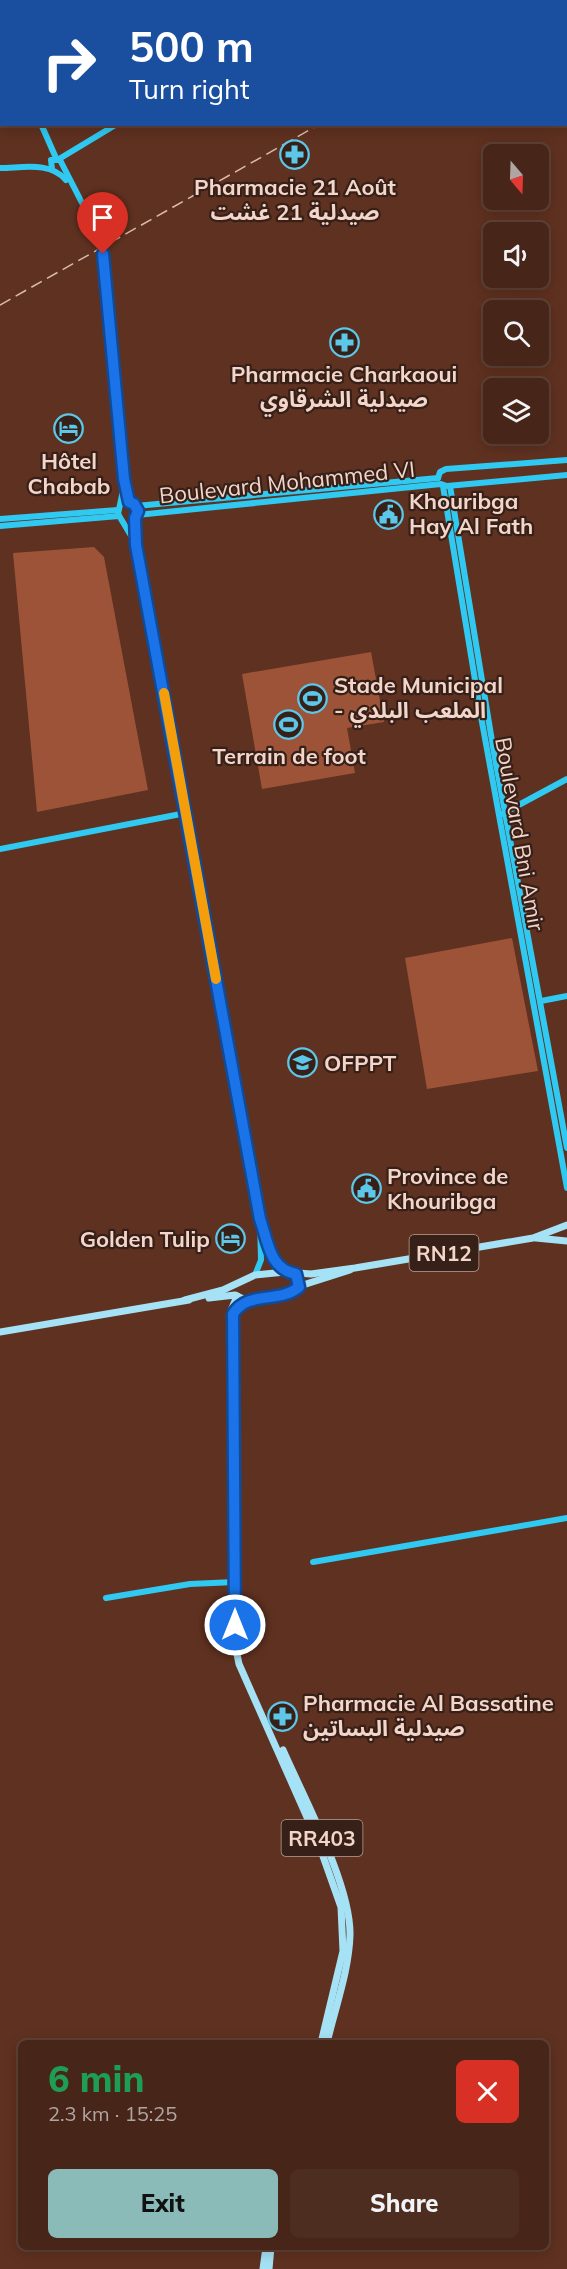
<!DOCTYPE html>
<html lang="en">
<head>
<meta charset="utf-8">
<style>
  :root { --surface:#472518; --page:#4e2d21; --text:#f1f3f6; --muted:#b0a5a2; --line:#5f4237; --accent:#8bbbb9 }
  body { margin:0; font-family:Mulish,"Noto Sans Arabic",sans-serif; background:var(--page); color:var(--text); height:100vh; display:flex; flex-direction:column; font-size:22px; white-space:nowrap }
  * { box-sizing:border-box; margin:0 }
  p { font-size:20px; color:var(--muted) }
  .icon { flex:none; width:33px; height:33px; fill:none; stroke:currentColor; stroke-width:2; stroke-linecap:round; stroke-linejoin:round }
  .map { position:relative; flex:1; overflow:hidden }
  .side { position:absolute; left:18px; top:2040px; width:531px; height:210px; display:flex; flex-direction:column; background:var(--surface); border-radius:9px; box-shadow:0 3px 15px #0003,0 0 0 2px var(--line) }
  .side>* { flex:none }
  .guide { position:absolute; left:0px; top:0px; width:567px; height:126px; box-shadow:0 3px 15px #0003,0 0 0 2px var(--line); background:#1a4fa0; color:#fff; overflow:hidden }
  .needle { width:39px; rotate:161deg }
  .controls { position:absolute; left:483px; top:144px; display:grid; gap:12px }
  .controls a { display:grid; place-items:center; width:66px; height:66px; border-radius:9px; background:var(--surface); box-shadow:0 3px 15px #0003,0 0 0 2px var(--line); font-size:30px }
  .pin { position:absolute; display:grid; place-items:center; width:51px; height:51px; color:#fff; margin:-62px -26px; border-radius:50% 50% 50% 0; rotate:-45deg; box-shadow:0 0 6px #0007 }
  .pin .icon { rotate:45deg }
  .me { position:absolute; width:66px; margin:-33px; rotate:0deg; stroke-linejoin:round; filter:drop-shadow(0 0 4px #0008) }
  .turn { display:flex; align-items:center; gap:21px; height:126px; padding:0 30px; font-size:27px }
  .turn .icon { width:78px; height:78px; stroke-width:2.5 }
  .turn b { display:block; font-size:42px; line-height:51px }
  .round { display:grid; place-items:center; flex:none; width:63px; height:63px; border-radius:9px; background:var(--page) }
  .headline { display:flex; align-items:center; justify-content:space-between; height:102px; padding:0 30px }
  h1 { font-size:36px; font-weight:800; line-height:45px; color:#1e9e55 }
  .action { display:flex; gap:12px; margin-top:auto; padding:12px 30px }
  .action a { flex:1; height:69px; border-radius:9px; background:var(--accent); color:#111; font-size:24px; font-weight:800; line-height:69px; text-align:center }
  .action a+a { background:var(--page); color:var(--text) }
  .map>svg:first-child { display:block }
</style>
</head>
<body>
<div class="map">
<svg width="567" height="2269" viewBox="0 0 567 2269">
  <rect width="100%" height="100%" fill="#5f3120"/>
  <g fill="#9c5338">
    <path d="M94,547L104,557L148,790L37,812L13,553Z"/>
    <path d="M371,652L384,722L347,728L355,773L262,789L242,674Z"/>
    <path d="M512,938L538,1071L427,1089L405,958Z"/>
  </g>
  <g fill="none" stroke-linecap="round" stroke-linejoin="round">
    <g stroke="#2fc9f1" stroke-width="6">
      <path d="M519,0V2"/>
      <path d="M523,0L524,2"/>
      <path d="M29,2L32,0"/>
      <path d="M337,2L340,0"/>
      <path d="M0,20L2,19"/>
      <path d="M0,51L2,53"/>
      <path d="M566,76L567,79"/>
      <path d="M566,85L567,88"/>
      <path d="M41,124L56,158"/>
      <path d="M59,159L117,124"/>
      <path d="M0,168C22,168 50,161 66,180"/>
      <path d="M52,169L51,160H60L100,238L129,502"/>
      <path d="M438,478L440,472L446,469L567,460"/>
      <path d="M124,486L118,514L136,544"/>
      <path d="M443,486L482,722L567,1188"/>
      <path d="M450,486L494,753L567,1148"/>
      <path d="M136,506L438,478"/>
      <path d="M137,515L441,484L447,486L567,475"/>
      <path d="M135,518L136,545L260,1219L261,1260L255,1275"/>
      <path d="M0,519L118,510"/>
      <path d="M0,526L119,516"/>
      <path d="M502,814L567,779"/>
      <path d="M0,849L186,813"/>
      <path d="M541,1001L567,996"/>
      <path d="M262,1225L273,1259L285,1272"/>
      <path d="M313,1562L567,1518"/>
      <path d="M106,1598L190,1584L235,1582"/>
    </g>
    <g stroke="#a6e2f6" stroke-width="7">
      <path d="M536,1238L567,1241"/>
      <path d="M237,1296L232,1308L235,1644L239,1664L318,1842L341,1907L343,1951L321,2043"/>
      <path d="M209,1298L235,1295L245,1300L269,1298L287,1294L303,1285L350,1270"/>
      <path d="M185,1300L223,1290L255,1275L285,1272L311,1274L355,1268L533,1238L567,1225"/>
      <path d="M0,1332L189,1300"/>
      <path d="M283,1750C304,1798 351,1885 350,1935C349,1971 335,2008 327,2043"/>
      <path d="M263,2269L266,2247"/>
      <path d="M269,2269L271,2247"/>
    </g>
    <g stroke="#dcbbaf" stroke-width="1.5" stroke-dasharray="12 6" stroke-linecap="butt">
      <path d="M534,2L537,0"/>
      <path d="M0,305L320,124"/>
    </g>
  </g>
  <g fill="none" stroke-linecap="round" stroke-linejoin="round">
    <defs>
      <path id="route" d="M103,254L124,479L129,502L134,504L138,511L135,518L136,545L260,1219C268,1241 269,1269 296,1274L299,1287C279,1304 248,1290 233,1314L235,1625"/>
    </defs>
    <use href="#route" stroke="#114b97" stroke-width="15"/>
    <use href="#route" stroke="#1a73e8" stroke-width="10"/>
    <path stroke="#f59e0b" stroke-width="10" d="M164,693L216,979"/>
  </g>
  <defs>
    <symbol id="pharmacy-ring" viewBox="-11 -11 22 22"><circle r="9.5" fill="#362018" stroke="#5cc7e8" stroke-width="1.5"/><path d="M-2-6h4v4h4v4h-4v4h-4v-4h-4v-4h4Z" fill="#5cc7e8"/></symbol>
    <symbol id="hotel-ring" viewBox="-11 -11 22 22"><circle r="9.5" fill="#362018" stroke="#5cc7e8" stroke-width="1.5"/><path d="M-6-4.5h1.5V1H6V5H4.5V3h-9V5H-6ZM-4 0a1.8 1.8 0 1 1 3.6 0ZM.5 0V-2.5h3Q6-2.5 6 0Z" fill="#5cc7e8"/></symbol>
    <symbol id="civic-ring" viewBox="-11 -11 22 22"><circle r="9.5" fill="#362018" stroke="#5cc7e8" stroke-width="1.5"/><path d="M-.6-6.5H3V-4.5H.6V-3L4-1V1h2V6H-6V1h2V-1L-.6-3ZM-1.2 2.5V6h2.4V2.5Z" fill="#5cc7e8"/></symbol>
    <symbol id="stadium-ring" viewBox="-11 -11 22 22"><circle r="9.5" fill="#362018" stroke="#5cc7e8" stroke-width="1.5"/><path d="M0-5a6.5 5 0 1 0 0 10a6.5 5 0 1 0 0-10ZM-3.5-1.8h7v3.6h-7Z" fill="#5cc7e8"/></symbol>
    <symbol id="university-ring" viewBox="-11 -11 22 22"><circle r="9.5" fill="#362018" stroke="#5cc7e8" stroke-width="1.5"/><path d="M0-5L7-2L0 1L-7-2ZM-4 1L0 2.5L4 1V4Q0 6-4 4Z" fill="#5cc7e8"/></symbol>
  </defs>
  <g fill-rule="evenodd">
    <use href="#pharmacy-ring" x="278" y="138" width="33" height="33"/>
    <use href="#pharmacy-ring" x="328" y="326" width="33" height="33"/>
    <use href="#hotel-ring" x="52" y="412" width="33" height="33"/>
    <use href="#civic-ring" x="372" y="498" width="33" height="33"/>
    <use href="#stadium-ring" x="296" y="682" width="33" height="33"/>
    <use href="#stadium-ring" x="272" y="708" width="33" height="33"/>
    <use href="#university-ring" x="286" y="1046" width="33" height="33"/>
    <use href="#civic-ring" x="350" y="1172" width="33" height="33"/>
    <use href="#hotel-ring" x="214" y="1222" width="33" height="33"/>
    <use href="#pharmacy-ring" x="266" y="1700" width="33" height="33"/>
  </g>
  <g text-anchor="middle" dominant-baseline="central" stroke-width="4.5" stroke-linejoin="round" paint-order="stroke">
    <g fill="#362018" stroke="#ba9f95" stroke-width="1.5">
      <rect x="409.5" y="1235" width="69" height="36" rx="4.5"/>
      <rect x="281.5" y="1820" width="81" height="36" rx="4.5"/>
    </g>
    <g font-size="21" font-weight="bold" fill="#f3d5ca">
      <text x="444" y="1253">RN12</text>
      <text x="322" y="1838">RR403</text>
    </g>
    <g font-size="22" font-weight="bold" fill="#f3d5ca" stroke="#362018" text-anchor="start">
      <text x="295" y="187" text-anchor="middle">Pharmacie 21 Août<tspan x="295" dy="25">صيدلية 21 غشت</tspan></text>
      <text x="344" y="374" text-anchor="middle">Pharmacie Charkaoui<tspan x="344" dy="25">صيدلية الشرقاوي</tspan></text>
      <text x="69" y="461" text-anchor="middle">Hôtel<tspan x="69" dy="25">Chabab</tspan></text>
      <text x="409" y="501">Khouribga<tspan x="409" dy="25">Hay Al Fath</tspan></text>
      <text x="334" y="685">Stade Municipal<tspan x="334" dy="25">- الملعب البلدي</tspan></text>
      <text x="289" y="756" text-anchor="middle">Terrain de foot</text>
      <text x="324" y="1063">OFPPT</text>
      <text x="387" y="1176">Province de<tspan x="387" dy="25">Khouribga</tspan></text>
      <text x="210" y="1239" text-anchor="end">Golden Tulip</text>
      <text x="303" y="1703">Pharmacie Al Bassatine<tspan x="303" dy="25">صيدلية البساتين</tspan></text>
    </g>
    <g font-size="22" fill="#f3d5ca" stroke="#362018">
      <text transform="translate(287 482) rotate(-6)">Boulevard Mohammed VI</text>
      <text transform="translate(520 834) rotate(80)">Boulevard Bni Amir</text>
    </g>
  </g>
</svg>
<div class="controls">
<a><svg class="needle" viewBox="-14 -14 28 28"><path d="M0-13l5 13h-10z" fill="#e53935"/><path d="M0 13l5-13h-10z" fill="#b0a5a2"/></svg></a>
<a><svg class="icon" aria-label="sound" viewBox="0 0 24 24"><path d="M4 9h4l5-4v14l-5-4H4zM17 9q2 3 0 6"/></svg></a>
<a><svg class="icon" aria-label="search" viewBox="0 0 24 24"><circle cx="10" cy="10" r="6"/><path d="M15 15l6 6"/></svg></a>
<a><svg class="icon" aria-label="layers" viewBox="0 0 24 24"><path d="M12 4l9 5-9 5-9-5zM3 14l9 5 9-5"/></svg></a>
</div>
<div class="pin" style="left:103px;top:254px;background:#d93025"><svg class="icon" aria-label="arrive" viewBox="0 0 24 24"><path d="M6 21V4h12l-3 4 3 4H6"/></svg></div>
<svg class="me" style="left:235px;top:1625px" viewBox="-20 -20 40 40"><circle r="17" fill="#1a73e8" stroke="#fff" stroke-width="3"/><path d="M0-11L8 9 0 5-8 9z" fill="#fff"/></svg>
<div class="guide">
<div class="turn"><svg class="icon" aria-label="right" viewBox="0 0 24 24"><path d="M7 20v-9h11M14 6l5 5-5 5"/></svg><div><b>500 m</b>Turn right</div></div>
</div>
<section class="side">
<div class="headline"><div><h1>6 min</h1><p>2.3 km · 15:25</p></div><a class="round" style="background:#d93025;color:#fff"><svg class="icon" aria-label="close" viewBox="0 0 24 24"><path d="M6 6l12 12M18 6L6 18"/></svg></a></div>
<div class="action"><a>Exit</a><a>Share</a></div>
</section>
</div>
</body>
</html>
